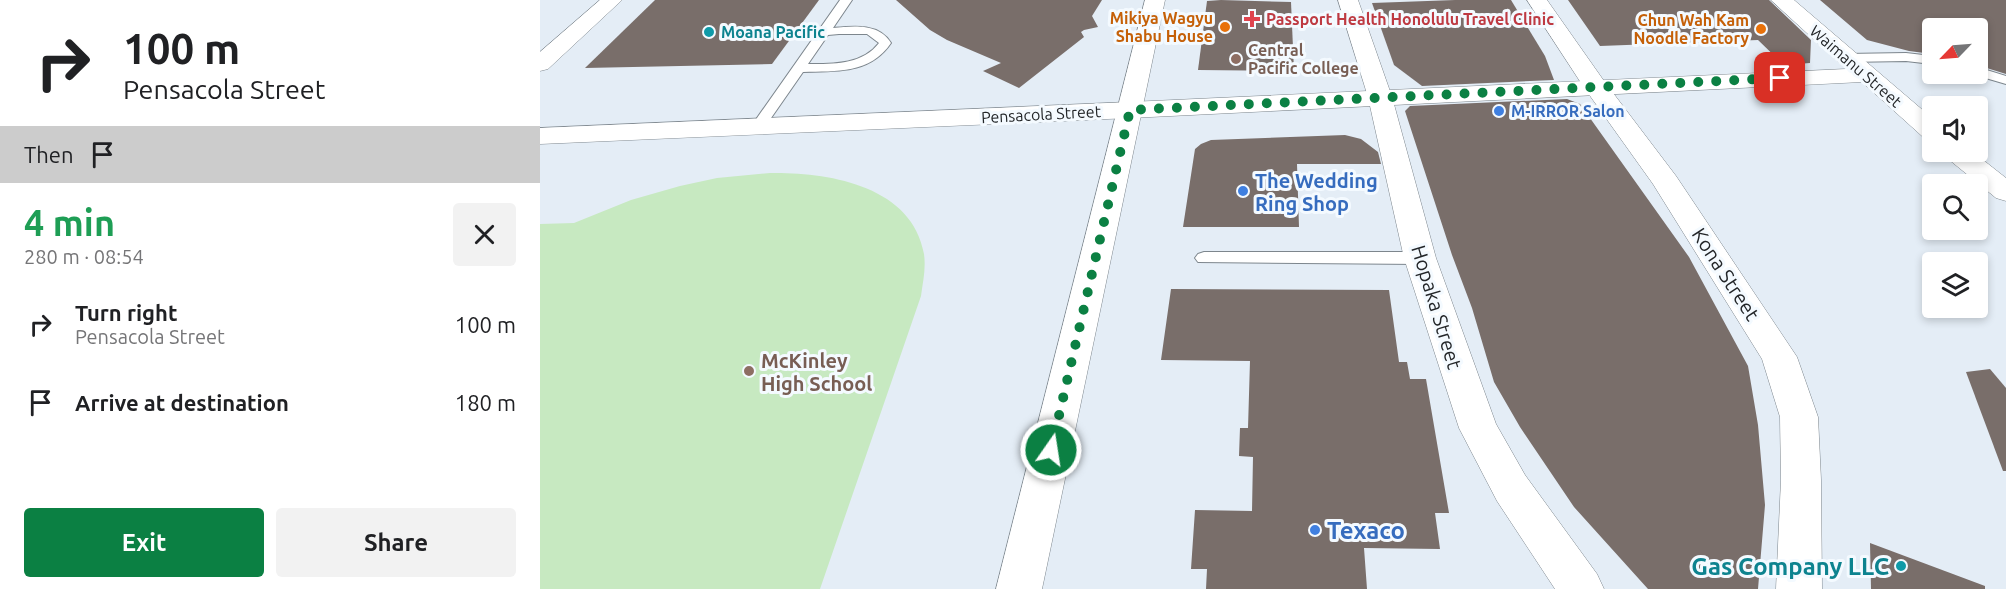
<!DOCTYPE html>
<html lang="en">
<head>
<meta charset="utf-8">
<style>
  :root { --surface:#fff; --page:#f2f2f2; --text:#202124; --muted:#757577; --accent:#0b8043 }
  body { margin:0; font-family:Ubuntu,sans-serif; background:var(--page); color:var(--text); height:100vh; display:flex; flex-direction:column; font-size:22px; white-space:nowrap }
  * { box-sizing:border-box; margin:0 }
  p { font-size:20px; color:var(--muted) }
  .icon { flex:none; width:33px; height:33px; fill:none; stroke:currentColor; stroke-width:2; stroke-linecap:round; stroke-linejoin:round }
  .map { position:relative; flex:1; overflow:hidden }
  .sheet { display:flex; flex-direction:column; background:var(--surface); width:540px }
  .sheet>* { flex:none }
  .banner { background:#fff; color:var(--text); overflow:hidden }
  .needle { width:39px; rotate:245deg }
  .buttons { position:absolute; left:1382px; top:18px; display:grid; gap:12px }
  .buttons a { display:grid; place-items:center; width:66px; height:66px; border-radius:6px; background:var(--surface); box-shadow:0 3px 9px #0003; font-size:30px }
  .pin { position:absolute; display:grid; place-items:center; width:51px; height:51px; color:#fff; margin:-26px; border-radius:12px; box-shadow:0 3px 9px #0006 }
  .me { position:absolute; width:66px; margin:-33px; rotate:13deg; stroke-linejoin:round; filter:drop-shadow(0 0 4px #0008) }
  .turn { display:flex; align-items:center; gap:21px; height:126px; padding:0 24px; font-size:27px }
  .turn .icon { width:78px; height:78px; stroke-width:2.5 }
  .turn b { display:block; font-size:42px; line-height:51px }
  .then { display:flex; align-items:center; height:57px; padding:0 24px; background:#0003; gap:12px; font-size:22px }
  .round { display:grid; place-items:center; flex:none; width:63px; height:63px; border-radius:6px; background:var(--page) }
  .overview { display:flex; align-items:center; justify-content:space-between; height:102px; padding:0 24px }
  h1 { font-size:36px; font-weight:700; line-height:45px; color:#1e9e55 }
  .cta { display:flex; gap:12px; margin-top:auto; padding:12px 24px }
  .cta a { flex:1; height:69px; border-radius:6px; background:var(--accent); color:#fff; font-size:24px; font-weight:700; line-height:69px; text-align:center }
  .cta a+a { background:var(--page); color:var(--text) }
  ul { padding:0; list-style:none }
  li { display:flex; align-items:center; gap:18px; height:78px; padding:0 24px }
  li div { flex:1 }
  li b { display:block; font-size:22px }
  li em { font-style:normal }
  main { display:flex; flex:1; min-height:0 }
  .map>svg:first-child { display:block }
</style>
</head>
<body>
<main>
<section class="sheet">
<div class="banner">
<div class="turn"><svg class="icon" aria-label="right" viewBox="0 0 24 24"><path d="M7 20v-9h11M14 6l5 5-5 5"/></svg><div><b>100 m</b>Pensacola Street</div></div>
<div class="then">Then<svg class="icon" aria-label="arrive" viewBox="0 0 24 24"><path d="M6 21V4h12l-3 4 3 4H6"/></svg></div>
</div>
<div class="overview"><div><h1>4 min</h1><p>280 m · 08:54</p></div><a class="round"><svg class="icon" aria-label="close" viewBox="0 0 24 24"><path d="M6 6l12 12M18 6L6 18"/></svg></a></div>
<ul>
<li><svg class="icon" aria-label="right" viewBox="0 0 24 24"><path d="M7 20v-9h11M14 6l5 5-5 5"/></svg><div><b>Turn right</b><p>Pensacola Street</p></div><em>100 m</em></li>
<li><svg class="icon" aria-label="arrive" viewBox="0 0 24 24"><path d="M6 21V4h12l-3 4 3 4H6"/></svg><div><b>Arrive at destination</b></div><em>180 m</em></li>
</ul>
<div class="cta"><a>Exit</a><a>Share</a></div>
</section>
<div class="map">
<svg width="1466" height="589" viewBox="0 0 1466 589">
  <rect width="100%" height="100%" fill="#e4edf6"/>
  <path fill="#c7e9c1" d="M230,173C287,172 372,185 384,254C386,269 383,281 381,296L280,589H0V224L34,223L91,200L140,186L177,178Z"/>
  <g fill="#796e6a">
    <path d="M115,0H279L232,64L45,68Z"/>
    <path d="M356,0H562L552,16L558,27L544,30L541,32L544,37L479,88L443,71L461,63L407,40L390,30Z"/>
    <path d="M681,0L751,2L754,71L658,70L667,1Z"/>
    <path d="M915,0H971L1005,56L1014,80L882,86L854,65L832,3Z"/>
    <path d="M1028,0H1229L1271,40L1270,63L1244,65L1218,40L1060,46Z"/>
    <path d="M1280,0H1466V74L1437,65V28H1392V54L1369,51L1327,40Z"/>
    <path d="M1027,99L1040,104L1149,257L1208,366L1218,425L1225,505L1218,589H1108L1034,507L980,427L954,382L932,308L912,255L865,111L870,106Z"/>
    <path d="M805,135L821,139L838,152L841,164H757L759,227H643L655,149L661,144L671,140Z"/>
    <path d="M631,289L849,290L859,362H867L870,379H886L909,513H895L900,549L824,548L827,589H666L667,569H651L655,510L712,511L713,457L699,456L700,428H708L710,361L621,360Z"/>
    <path d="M1450,369L1466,388V471H1463L1426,372Z"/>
    <path d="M1330,543L1445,586V589H1331Z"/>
  </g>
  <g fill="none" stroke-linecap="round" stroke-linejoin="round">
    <defs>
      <g id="service">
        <path d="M300,0H312L293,28C314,26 339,23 351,43C330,74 297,71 263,72L222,131H212L210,128ZM299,34H327L339,43C322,65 293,64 268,64L288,35Z"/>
        <path d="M1366,53L1392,56V64L1366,61L1306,62L1300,58L1306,54Z"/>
        <path d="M1437,67L1466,76V84L1432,74H1437Z"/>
        <path d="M664,252H880L886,254L889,258L886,262L880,264L658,262L655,258L658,254Z"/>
      </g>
      <g id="minor">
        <path d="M60,0H82L8,69L0,71V52Z"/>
        <path d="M798,0H818L852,97L896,258L956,424L985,475L1057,574L1064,589H1015L957,501L919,428L864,258L828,97Z"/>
        <path d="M987,0H1007L1064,81L1136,176L1257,357L1278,417L1281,480L1282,589H1236L1241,480L1240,417L1222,359L1113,184L1043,86Z"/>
      </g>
      <g id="tertiary">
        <path d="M1231,0H1254L1392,118V139L1383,137L1322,82L590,118L581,115L577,110L581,105L590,102L1306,69Z"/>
        <path d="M1404,152H1433L1466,178V201L1456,198L1407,158Z"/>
      </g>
      <path id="secondary" d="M590,102L599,105L603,110L599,115L590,118L0,144V128Z"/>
      <path id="primary" d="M605,0H625L502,589H456Z"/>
    </defs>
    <use href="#service" stroke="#7d868d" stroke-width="2"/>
    <use href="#minor" stroke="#7d868d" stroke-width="1"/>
    <use href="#tertiary" stroke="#7d868d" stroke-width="1"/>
    <use href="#secondary" stroke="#7d868d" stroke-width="1"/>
    <use href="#primary" stroke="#7d868d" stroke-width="1"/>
    <use href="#service" fill="#fff" fill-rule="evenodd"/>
    <use href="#minor" fill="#fff" fill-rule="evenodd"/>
    <use href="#tertiary" fill="#fff" fill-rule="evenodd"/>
    <use href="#secondary" fill="#fff" fill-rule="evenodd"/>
    <use href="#primary" fill="#fff" fill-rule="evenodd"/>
  </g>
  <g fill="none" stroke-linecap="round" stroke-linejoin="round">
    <path stroke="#0b8043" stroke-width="10" stroke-dasharray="0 18" d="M511,450L590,110L1240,78"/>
  </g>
  <path fill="#e0444e" stroke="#f4faff" stroke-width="2" d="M709 10h6v6h6v6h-6v6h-6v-6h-6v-6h6z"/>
  <g fill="#e8710a" stroke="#f4faff" stroke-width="2">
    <circle cx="685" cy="27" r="6"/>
    <circle cx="1221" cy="29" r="6"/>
  </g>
  <g fill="#0f9aa8" stroke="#f4faff" stroke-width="2">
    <circle cx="169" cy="32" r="6"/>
    <circle cx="1361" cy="566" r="6"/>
  </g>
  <g fill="#8d6e63" stroke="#f4faff" stroke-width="2">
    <circle cx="696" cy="59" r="6"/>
    <circle cx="209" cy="371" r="6"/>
  </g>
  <g fill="#3f7fe0" stroke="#f4faff" stroke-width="2">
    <circle cx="959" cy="111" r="6"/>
    <circle cx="703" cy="191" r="6"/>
    <circle cx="775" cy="530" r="6"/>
  </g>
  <g text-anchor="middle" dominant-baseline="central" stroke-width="6" stroke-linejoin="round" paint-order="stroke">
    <g font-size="16" font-weight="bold" fill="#c56008" stroke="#f4faff" text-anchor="end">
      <text x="673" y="18">Mikiya Wagyu<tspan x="673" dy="18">Shabu House</tspan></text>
      <text x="1209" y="20">Chun Wah Kam<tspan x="1209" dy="18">Noodle Factory</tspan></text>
    </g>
    <g font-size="16" font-weight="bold" fill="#be3a42" stroke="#f4faff" text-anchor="start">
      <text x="726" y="19">Passport Health Honolulu Travel Clinic</text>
    </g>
    <g font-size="16" font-weight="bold" fill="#0d838f" stroke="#f4faff" text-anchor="start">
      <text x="181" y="32">Moana Pacific</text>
    </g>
    <g font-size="16" font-weight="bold" fill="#785e54" stroke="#f4faff" text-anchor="start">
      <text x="708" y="50">Central<tspan x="708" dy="18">Pacific College</tspan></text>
    </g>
    <g font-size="16" fill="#232629" stroke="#f4faff">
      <text transform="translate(1316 66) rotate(41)">Waimanu Street</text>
      <text transform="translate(501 114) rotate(-3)">Pensacola Street</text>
    </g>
    <g font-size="16" font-weight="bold" fill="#366cbe" stroke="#f4faff" text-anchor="start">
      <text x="971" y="111">M-IRROR Salon</text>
    </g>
    <g font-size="20" font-weight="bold" fill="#366cbe" stroke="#f4faff" text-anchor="start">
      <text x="715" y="180">The Wedding<tspan x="715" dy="23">Ring Shop</tspan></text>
    </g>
    <g font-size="20" fill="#232629" stroke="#f4faff">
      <text transform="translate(1186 274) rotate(57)">Kona Street</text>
      <text transform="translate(897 307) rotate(73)">Hopaka Street</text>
    </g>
    <g font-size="20" font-weight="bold" fill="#785e54" stroke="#f4faff" text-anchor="start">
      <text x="221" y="360">McKinley<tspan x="221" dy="23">High School</tspan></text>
    </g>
    <g font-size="24" font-weight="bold" fill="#366cbe" stroke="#f4faff" text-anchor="start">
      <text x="787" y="530">Texaco</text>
    </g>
    <g font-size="24" font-weight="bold" fill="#0d838f" stroke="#f4faff" text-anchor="end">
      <text x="1349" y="566">Gas Company LLC</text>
    </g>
  </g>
</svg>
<div class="buttons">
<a><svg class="needle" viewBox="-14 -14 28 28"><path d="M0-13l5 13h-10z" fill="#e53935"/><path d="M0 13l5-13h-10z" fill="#757577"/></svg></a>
<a><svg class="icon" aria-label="sound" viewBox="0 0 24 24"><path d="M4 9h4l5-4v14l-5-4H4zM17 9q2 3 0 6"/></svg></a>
<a><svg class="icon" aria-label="search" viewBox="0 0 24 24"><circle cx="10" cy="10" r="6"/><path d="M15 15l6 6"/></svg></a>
<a><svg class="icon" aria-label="layers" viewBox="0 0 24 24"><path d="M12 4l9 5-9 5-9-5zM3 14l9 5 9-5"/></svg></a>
</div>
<div class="pin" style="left:1240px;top:78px;background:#d93025"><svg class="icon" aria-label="arrive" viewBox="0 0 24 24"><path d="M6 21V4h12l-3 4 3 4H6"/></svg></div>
<svg class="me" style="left:511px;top:450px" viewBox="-20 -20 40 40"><circle r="17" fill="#0b8043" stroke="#fff" stroke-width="3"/><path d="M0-11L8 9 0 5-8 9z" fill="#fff"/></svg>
</div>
</main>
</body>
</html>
